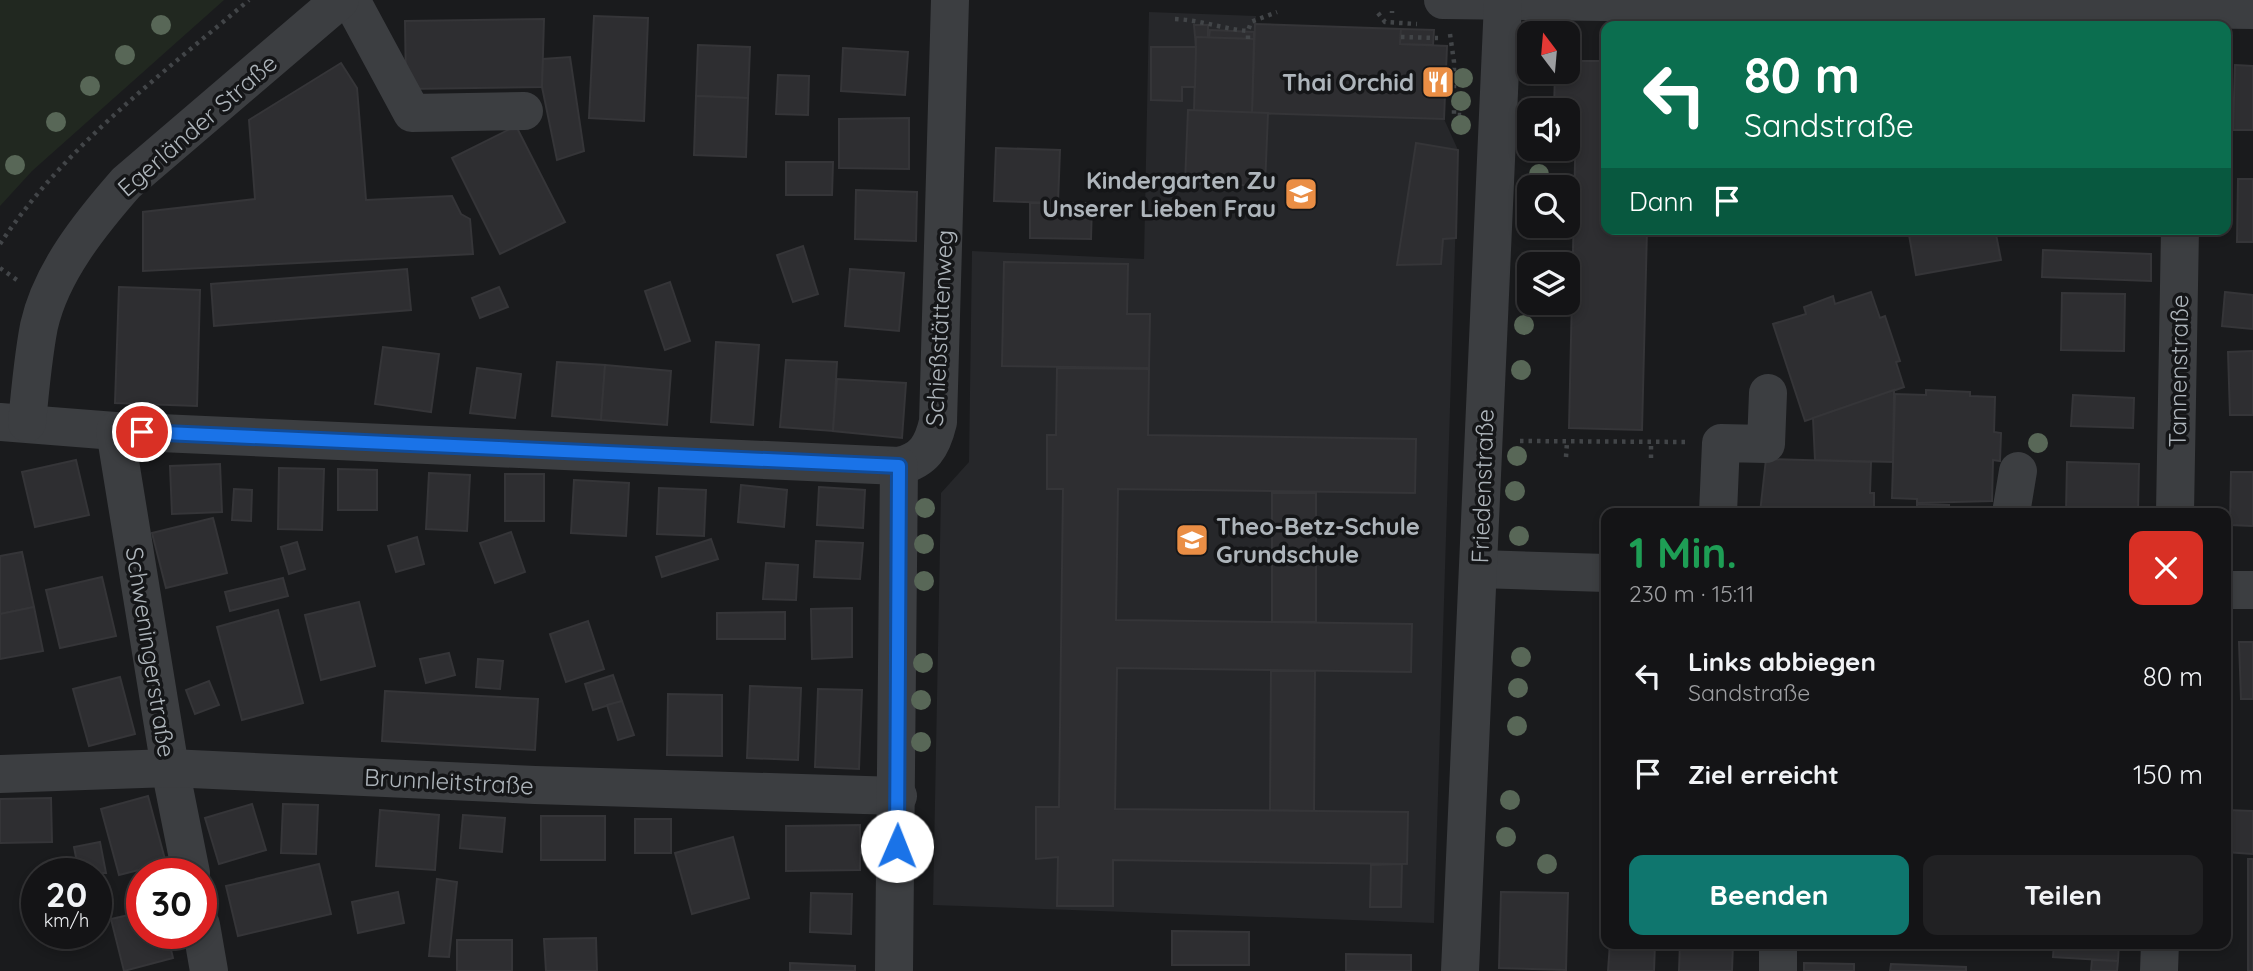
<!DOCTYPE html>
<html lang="de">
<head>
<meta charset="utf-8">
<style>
  :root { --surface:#141416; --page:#212123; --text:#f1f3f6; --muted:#9d9ea1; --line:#333335; --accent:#0f766e }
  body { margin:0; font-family:Quicksand,sans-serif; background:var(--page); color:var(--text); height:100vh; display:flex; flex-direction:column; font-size:26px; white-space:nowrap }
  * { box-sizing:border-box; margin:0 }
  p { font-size:23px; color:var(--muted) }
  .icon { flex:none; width:38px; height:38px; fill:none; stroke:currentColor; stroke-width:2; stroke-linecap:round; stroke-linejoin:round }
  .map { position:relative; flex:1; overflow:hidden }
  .drawer { position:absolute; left:1601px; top:508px; width:630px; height:441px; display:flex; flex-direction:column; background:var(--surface); border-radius:14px; box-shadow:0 4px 10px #0003,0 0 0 2px var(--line) }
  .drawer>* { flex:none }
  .hud { position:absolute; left:1601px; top:21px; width:630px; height:214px; border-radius:14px; box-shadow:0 4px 10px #0003,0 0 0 2px var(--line); background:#0b6e4f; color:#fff; overflow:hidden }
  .needle { width:46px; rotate:344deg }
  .fabs { position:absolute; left:1517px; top:21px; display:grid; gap:14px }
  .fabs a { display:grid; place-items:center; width:63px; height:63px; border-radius:14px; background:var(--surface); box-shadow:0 4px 10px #0003,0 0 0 2px var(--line); font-size:35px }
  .speed { position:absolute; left:21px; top:858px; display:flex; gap:14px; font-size:35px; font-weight:700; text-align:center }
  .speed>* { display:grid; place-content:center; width:91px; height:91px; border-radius:50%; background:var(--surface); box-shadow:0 4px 10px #0003,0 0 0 2px var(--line); line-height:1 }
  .speed small { font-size:18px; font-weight:400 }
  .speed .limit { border:10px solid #d22; background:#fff; color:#111 }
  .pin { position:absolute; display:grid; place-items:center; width:60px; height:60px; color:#fff; margin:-30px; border:4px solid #fff; border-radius:50%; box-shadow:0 2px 7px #0007 }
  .me { position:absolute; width:77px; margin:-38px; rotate:1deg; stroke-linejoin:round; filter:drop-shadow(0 0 5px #0008) }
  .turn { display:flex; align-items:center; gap:24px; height:147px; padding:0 28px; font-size:32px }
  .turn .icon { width:91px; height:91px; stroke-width:2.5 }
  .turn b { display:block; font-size:49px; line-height:60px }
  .then { display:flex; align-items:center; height:66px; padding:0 28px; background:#0003; gap:14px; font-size:26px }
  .round { display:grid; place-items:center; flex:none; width:74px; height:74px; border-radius:14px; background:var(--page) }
  .headline { display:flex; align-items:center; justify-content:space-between; height:119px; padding:0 28px }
  h1 { font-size:42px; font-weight:700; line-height:52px; color:#1e9e55 }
  .action { display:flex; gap:14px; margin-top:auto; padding:14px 28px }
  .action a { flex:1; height:80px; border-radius:14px; background:var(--accent); color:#fff; font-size:28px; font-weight:700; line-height:80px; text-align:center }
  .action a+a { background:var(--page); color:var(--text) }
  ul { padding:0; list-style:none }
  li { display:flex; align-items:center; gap:21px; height:98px; padding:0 28px }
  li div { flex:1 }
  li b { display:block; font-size:26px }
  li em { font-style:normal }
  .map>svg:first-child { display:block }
</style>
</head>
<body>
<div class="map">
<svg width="2253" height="971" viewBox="0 0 2253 971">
  <rect width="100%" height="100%" fill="#1a1b1d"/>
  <path fill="#26272a" d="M1149,12L1256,16L1252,113L1444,119L1458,150L1434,923L933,905L941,493L969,462L972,251L1144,259Z"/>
  <path fill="#212820" d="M0,0H224L32,171L0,206Z"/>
  <g fill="#2e2e31" stroke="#353538" stroke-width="2">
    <path d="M594,16L648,18L644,121L589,118Z"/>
    <path d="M544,19L542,87L406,89L405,21Z"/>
    <path d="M1255,24L1401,29L1400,44L1447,46L1444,119L1252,113Z"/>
    <path d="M1194,25H1208V38L1196,37V47Z"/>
    <path d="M1401,29L1434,30L1433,45L1400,44Z"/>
    <path d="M1210,30L1254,32V39L1209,38Z"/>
    <path d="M1196,37L1254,39L1252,113L1194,111Z"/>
    <path d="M698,45L750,47L748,98L696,96Z"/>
    <path d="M1151,47H1196L1195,87H1182V101L1151,100Z"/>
    <path d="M843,48L908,52L905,95L841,91Z"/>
    <path d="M570,57L584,151L557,160L542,87L543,59Z"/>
    <path d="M1568,61H1606V229H1647L1642,430L1569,428L1576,119L1568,118V110H1554L1555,72H1568Z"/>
    <path d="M341,63L357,88L366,200L452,196L461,214L470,219L473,254L143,271V212L255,199L249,120Z"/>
    <path d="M2235,65L2253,66V130H2233Z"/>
    <path d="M778,75L809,76L808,115L776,114Z"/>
    <path d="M696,96L748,98L746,157L694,155Z"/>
    <path d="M1188,110L1268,113L1265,186L1185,183Z"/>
    <path d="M909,118V169L839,168V119Z"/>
    <path d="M516,126L565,222L500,254L452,158Z"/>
    <path d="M1416,143L1458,150L1456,238L1443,239L1441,264L1397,265Z"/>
    <path d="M996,148L1060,150L1058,203L994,201Z"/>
    <path d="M786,162H833L832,195H786Z"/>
    <path d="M2238,179H2253V242H2237Z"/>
    <path d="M856,190L917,192L916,241L855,239Z"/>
    <path d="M1030,203H1092L1091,239L1030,238Z"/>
    <path d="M1908,229H1995L2001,260L1916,275Z"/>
    <path d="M803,246L818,294L793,302L777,255Z"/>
    <path d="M2043,250L2151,254V281L2042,277Z"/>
    <path d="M1004,262L1128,264L1127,314H1150L1149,368L1002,366Z"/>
    <path d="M407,269L411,310L214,326L211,284Z"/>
    <path d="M850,269L904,273L899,331L845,326Z"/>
    <path d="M670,282L690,341L665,350L645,291Z"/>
    <path d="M119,287L200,290L197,406L115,403Z"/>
    <path d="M499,287L508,307L480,318L472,298Z"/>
    <path d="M1871,292L1880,318L1885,316L1900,361L1896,362L1904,387L1805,421L1773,324L1806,314L1804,307L1833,296L1835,304Z"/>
    <path d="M2225,292L2253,295V329L2222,326Z"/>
    <path d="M2062,293L2125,294L2124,351L2061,350Z"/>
    <path d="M716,342L759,345L753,425L711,422Z"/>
    <path d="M383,347L439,354L431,412L375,404Z"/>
    <path d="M2253,351V415H2230L2228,352Z"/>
    <path d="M786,360L837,362L833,431L780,427Z"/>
    <path d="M557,362L605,365L601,420L552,416Z"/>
    <path d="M605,365L671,371L667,425L601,420Z"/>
    <path d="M477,368L521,374L515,418L470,413Z"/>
    <path d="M1057,368L1149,369L1148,435L1416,439L1415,493L1118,489L1116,620L1412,624L1411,672L1117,668L1115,809L1408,812L1407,864L1113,860V906H1057L1058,857L1036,859V807H1059L1063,489H1047V435H1056Z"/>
    <path d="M837,379L906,383L902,438L833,431Z"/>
    <path d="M1894,390L1893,462L1815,460L1813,418Z"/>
    <path d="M1926,390L1970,392V396L1995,397L1994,432L2001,433L2000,461L1993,460L1992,501L1917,503V499L1892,498L1895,394L1926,395Z"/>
    <path d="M2073,395L2134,398L2133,428L2071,426Z"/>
    <path d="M1766,459L1871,462L1870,493H1874V513H1760Z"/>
    <path d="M76,460L89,515L35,527L22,472Z"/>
    <path d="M2067,462L2139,464L2138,513H2066Z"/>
    <path d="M220,464L222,512L172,514L170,466Z"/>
    <path d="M279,468L324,469L322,530L278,529Z"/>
    <path d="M338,469L377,470V510H338Z"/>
    <path d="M2231,472H2253V526L2230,525Z"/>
    <path d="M429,473L470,475L467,531L426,529Z"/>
    <rect x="505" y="474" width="39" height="47"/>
    <path d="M574,480L629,483L626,536L571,533Z"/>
    <path d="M741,485L787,490L784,527L738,522Z"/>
    <path d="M819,487L865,490L863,528L817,525Z"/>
    <path d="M659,488L706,490L704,536L657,534Z"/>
    <path d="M234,489L252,490L251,521L232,520Z"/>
    <rect x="1272" y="493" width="44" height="129"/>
    <path d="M1917,504L1949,505V513H1917Z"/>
    <path d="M213,518L227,573L166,588L152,533Z"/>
    <path d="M511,532L525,572L495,583L480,543Z"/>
    <path d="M417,537L424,564L396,572L388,546Z"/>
    <path d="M711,539L718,559L662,577L656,557Z"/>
    <path d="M816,541L863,543L860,579L814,577Z"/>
    <path d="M297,542L305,569L289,574L281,547Z"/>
    <path d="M22,552L34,607L0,614V556Z"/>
    <path d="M766,563L798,565L796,600L763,599Z"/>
    <path d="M102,577L116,636L60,648L46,590Z"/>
    <path d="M283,578L288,596L230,611L225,592Z"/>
    <path d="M359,602L375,666L321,680L305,615Z"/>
    <path d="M34,607L43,651L0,659V614Z"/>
    <path d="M852,608V657L812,659L811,609Z"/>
    <path d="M278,610L303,703L242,720L217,627Z"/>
    <path d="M785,612V639H717V613Z"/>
    <path d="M588,621L604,669L566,682L550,634Z"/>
    <path d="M2239,642H2253V699H2241Z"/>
    <path d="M449,653L455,675L426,683L420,659Z"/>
    <path d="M478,659L503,661L500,689L476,687Z"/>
    <path d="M1271,671H1315L1314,811L1270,810Z"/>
    <path d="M613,675L622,701L593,710L585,684Z"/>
    <path d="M120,677L135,734L89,746L73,689Z"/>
    <path d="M209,681L219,705L195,714L186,690Z"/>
    <path d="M750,686L801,688L798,760L747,758Z"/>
    <path d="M818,689L862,690L859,769L815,767Z"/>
    <path d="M385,691L538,699L535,750L382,741Z"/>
    <path d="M668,694L722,695V756L667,755Z"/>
    <path d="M622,701L634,735L618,740L607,705Z"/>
    <path d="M148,796L166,863L119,875L101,809Z"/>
    <path d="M51,798L52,842L0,843V799Z"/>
    <path d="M252,804L266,850L219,864L205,818Z"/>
    <path d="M283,804L318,805L316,854L281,853Z"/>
    <path d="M380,810L439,815L435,870L376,866Z"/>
    <path d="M2226,810L2253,811V854L2226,852Z"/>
    <path d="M463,815L505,818L502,852L460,848Z"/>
    <rect x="541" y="816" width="64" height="44"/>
    <rect x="635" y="819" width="36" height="34"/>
    <path d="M860,825V870L786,871V826Z"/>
    <path d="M733,837L749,898L692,914L675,853Z"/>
    <path d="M100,842L106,873H79L74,847Z"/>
    <rect x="2248" y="859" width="5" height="112"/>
    <path d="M319,864L331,914L238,936L226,886Z"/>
    <path d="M1402,864L1401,907H1370L1371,865Z"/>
    <path d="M437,879L457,882L449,957L429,956Z"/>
    <path d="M398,892L404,923L358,933L352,902Z"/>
    <path d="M1501,892L1568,893L1566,970L1499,968Z"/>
    <path d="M811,893L852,894L851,934L810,932Z"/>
    <path d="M142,912V933H167L173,958L124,971L111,919Z"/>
    <path d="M1172,931L1249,932V965H1172Z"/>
    <path d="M596,938L597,971H546L544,939Z"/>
    <rect x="457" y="940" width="55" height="31"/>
    <path d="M1610,943H1655L1654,971H1608Z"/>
    <path d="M1680,943H1733L1732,971H1679Z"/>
    <rect x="1815" y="943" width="42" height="6"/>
    <path d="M2054,943H2119L2118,961L2053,957Z"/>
    <path d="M1346,954L1411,955V971H1346Z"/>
    <path d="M2092,960L2118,961L2117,971H2091Z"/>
    <path d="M790,963L855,966V971H790Z"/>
    <path d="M1804,963L1854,964V971H1804Z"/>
    <path d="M1891,964L1966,967V971H1890Z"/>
  </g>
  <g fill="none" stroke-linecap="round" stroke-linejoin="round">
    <g stroke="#424548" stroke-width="4.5" stroke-dasharray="3.5 5" stroke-linecap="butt">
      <path d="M1392,11V13"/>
      <path d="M1378,13L1385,22L1417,24"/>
      <path d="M1175,19C1201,20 1223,29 1248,31L1251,22L1277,12"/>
      <path d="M1450,34L1454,62V115H1462"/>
      <path d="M1401,37L1438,38"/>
      <path d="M1248,39V31"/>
      <path d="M0,244C64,147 161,75 249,0"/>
      <path d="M0,268L17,280"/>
      <path d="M1520,441L1686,442"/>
      <path d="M1566,457L1567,442"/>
      <path d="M1651,458V442"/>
    </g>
    <g stroke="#3c3e41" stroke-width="38">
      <path d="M351,0L412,113L524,111"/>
      <path d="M1443,0L2253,10"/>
      <path d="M0,422L115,431L899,466C924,460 932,447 938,422L950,0"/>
      <path d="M27,423C30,390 33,357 39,326C51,272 91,223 126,183L340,0"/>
      <path d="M115,431L170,768L191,873"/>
      <path d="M1718,513L1721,443L1766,444L1768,393"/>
      <path d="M2011,513L2018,471"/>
      <path d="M2175,513L2180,229"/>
      <path d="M1479,569L1606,573"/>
      <path d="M2226,590H2253"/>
      <path d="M0,774L170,768L535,785L898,796"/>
      <path d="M201,925L209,971"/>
      <path d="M894,971L899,466"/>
      <path d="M1460,971L1503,2"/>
      <path d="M1778,971V943"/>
      <path d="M2159,971L2160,943"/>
    </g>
  </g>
  <g fill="#586757">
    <circle cx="161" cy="25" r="10"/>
    <circle cx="125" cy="55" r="10"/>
    <circle cx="1463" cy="78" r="10"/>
    <circle cx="90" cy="86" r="10"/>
    <circle cx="1461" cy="101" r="10"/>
    <circle cx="56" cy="122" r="10"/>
    <circle cx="1461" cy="125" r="10"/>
    <circle cx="15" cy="165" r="10"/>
    <circle cx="1539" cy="174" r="10"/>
    <circle cx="1524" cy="325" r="10"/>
    <circle cx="1521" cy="370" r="10"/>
    <circle cx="2038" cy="443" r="10"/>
    <circle cx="1517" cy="456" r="10"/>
    <circle cx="1515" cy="491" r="10"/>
    <circle cx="925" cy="508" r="10"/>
    <circle cx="1519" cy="536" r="10"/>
    <circle cx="924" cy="544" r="10"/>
    <circle cx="924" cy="581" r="10"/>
    <circle cx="1521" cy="657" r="10"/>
    <circle cx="923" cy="663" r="10"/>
    <circle cx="1518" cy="688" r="10"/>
    <circle cx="921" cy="700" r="10"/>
    <circle cx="1517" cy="726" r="10"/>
    <circle cx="921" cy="742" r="10"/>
    <circle cx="1510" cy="800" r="10"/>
    <circle cx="1506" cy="837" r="10"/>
    <circle cx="1547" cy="864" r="10"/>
  </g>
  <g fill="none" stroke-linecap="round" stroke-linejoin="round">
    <defs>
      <path id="route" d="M142,432L899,466L897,846"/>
    </defs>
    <use href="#route" stroke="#114b97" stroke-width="18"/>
    <use href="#route" stroke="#1a73e8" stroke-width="12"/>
  </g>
  <defs>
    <symbol id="restaurant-square" viewBox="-11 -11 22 22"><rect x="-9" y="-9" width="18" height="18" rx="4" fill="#ea8e45" stroke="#151618"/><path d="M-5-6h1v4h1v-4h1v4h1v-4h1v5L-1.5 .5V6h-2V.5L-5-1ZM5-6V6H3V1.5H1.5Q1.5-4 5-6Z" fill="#fff"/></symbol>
    <symbol id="school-square" viewBox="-11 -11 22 22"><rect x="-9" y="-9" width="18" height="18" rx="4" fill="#ea8e45" stroke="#151618"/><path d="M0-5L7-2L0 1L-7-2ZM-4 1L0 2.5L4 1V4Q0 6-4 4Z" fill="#fff"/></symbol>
  </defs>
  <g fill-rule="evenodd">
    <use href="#restaurant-square" x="1419" y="63" width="38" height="38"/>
    <use href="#school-square" x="1282" y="175" width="38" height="38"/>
    <use href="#school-square" x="1173" y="521" width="38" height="38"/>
  </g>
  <g text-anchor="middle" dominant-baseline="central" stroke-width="7" stroke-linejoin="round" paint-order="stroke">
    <g font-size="24" font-weight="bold" fill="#aeb5bb" stroke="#151618" text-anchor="end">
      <text x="1414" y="82">Thai Orchid</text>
      <text x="1276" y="180">Kindergarten Zu<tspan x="1276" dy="28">Unserer Lieben Frau</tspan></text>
      <text x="1216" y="526" text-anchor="start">Theo-Betz-Schule<tspan x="1216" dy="28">Grundschule</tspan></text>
    </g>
    <g font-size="24" fill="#aeb5bb" stroke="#151618">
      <text transform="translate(197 125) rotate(-41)">Egerländer Straße</text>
      <text transform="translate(939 328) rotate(-87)">Schießstättenweg</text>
      <text transform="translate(2178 371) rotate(-89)">Tannenstraße</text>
      <text transform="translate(1482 486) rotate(-88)">Friedenstraße</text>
      <text transform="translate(151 652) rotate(81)">Schweningerstraße</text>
      <text transform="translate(449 781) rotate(3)">Brunnleitstraße</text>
    </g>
  </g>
</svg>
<div class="fabs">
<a><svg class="needle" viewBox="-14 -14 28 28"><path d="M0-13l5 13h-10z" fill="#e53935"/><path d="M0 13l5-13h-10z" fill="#9d9ea1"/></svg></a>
<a><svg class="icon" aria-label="sound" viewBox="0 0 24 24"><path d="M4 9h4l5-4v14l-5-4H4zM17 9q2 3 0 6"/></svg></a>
<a><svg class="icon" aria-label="search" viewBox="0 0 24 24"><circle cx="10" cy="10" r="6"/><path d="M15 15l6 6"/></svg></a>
<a><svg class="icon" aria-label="layers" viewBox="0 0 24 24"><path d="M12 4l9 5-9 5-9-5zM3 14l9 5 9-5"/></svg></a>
</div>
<div class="speed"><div>20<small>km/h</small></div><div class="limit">30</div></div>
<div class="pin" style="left:142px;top:432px;background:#d93025"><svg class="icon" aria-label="arrive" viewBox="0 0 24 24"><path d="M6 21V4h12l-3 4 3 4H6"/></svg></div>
<svg class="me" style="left:897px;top:846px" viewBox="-20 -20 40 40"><circle r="19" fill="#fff"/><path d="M0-13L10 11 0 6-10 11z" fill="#1a73e8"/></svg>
<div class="hud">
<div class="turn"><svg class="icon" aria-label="left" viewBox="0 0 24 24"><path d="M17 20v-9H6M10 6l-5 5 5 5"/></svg><div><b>80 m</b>Sandstraße</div></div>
<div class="then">Dann<svg class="icon" aria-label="arrive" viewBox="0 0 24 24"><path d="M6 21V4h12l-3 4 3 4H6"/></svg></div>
</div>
<section class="drawer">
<div class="headline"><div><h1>1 Min.</h1><p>230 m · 15:11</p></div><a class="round" style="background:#d93025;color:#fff"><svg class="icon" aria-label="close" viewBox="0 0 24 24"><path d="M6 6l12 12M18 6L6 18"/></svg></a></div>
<ul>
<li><svg class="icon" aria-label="left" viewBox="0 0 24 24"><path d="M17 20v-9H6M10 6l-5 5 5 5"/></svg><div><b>Links abbiegen</b><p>Sandstraße</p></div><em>80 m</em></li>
<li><svg class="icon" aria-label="arrive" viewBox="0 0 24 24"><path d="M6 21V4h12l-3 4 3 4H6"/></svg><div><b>Ziel erreicht</b></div><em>150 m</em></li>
</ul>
<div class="action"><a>Beenden</a><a>Teilen</a></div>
</section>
</div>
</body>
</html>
